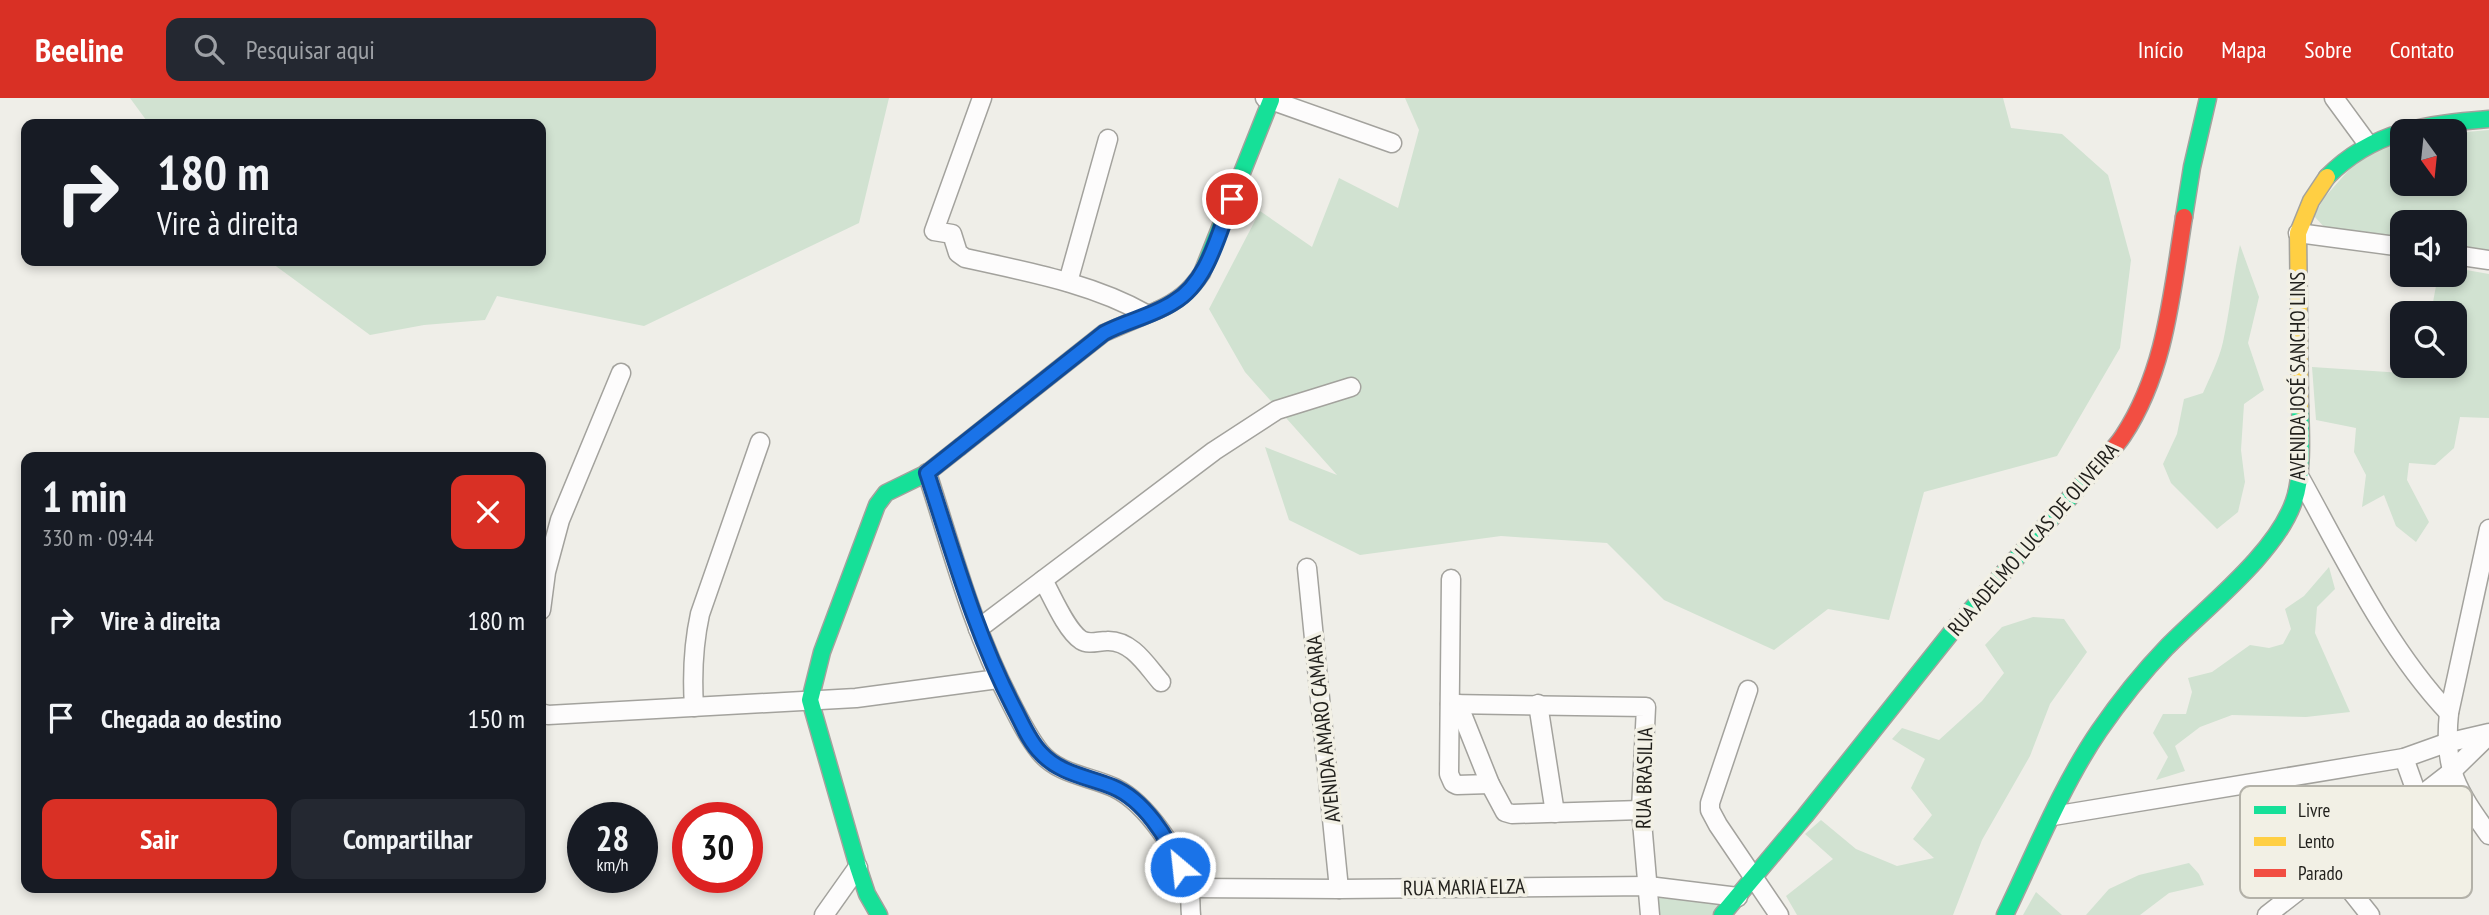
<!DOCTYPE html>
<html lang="pt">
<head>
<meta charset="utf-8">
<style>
  :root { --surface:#171b24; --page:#242831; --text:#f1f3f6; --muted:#9ea1a6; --accent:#d93025 }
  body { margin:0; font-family:"PT Sans Narrow",sans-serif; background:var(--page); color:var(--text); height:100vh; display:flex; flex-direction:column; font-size:26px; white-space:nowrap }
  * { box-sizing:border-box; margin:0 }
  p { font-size:23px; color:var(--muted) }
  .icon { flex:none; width:38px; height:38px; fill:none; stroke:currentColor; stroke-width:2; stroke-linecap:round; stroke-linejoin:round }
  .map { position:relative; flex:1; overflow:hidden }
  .drawer { position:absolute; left:21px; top:354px; width:525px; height:441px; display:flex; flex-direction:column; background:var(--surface); border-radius:14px; box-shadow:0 4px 10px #0003 }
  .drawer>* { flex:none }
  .guide { position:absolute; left:21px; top:21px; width:525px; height:147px; border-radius:14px; box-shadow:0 4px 10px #0003; background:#171b24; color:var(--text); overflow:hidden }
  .needle { width:46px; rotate:165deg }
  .buttons { position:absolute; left:2390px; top:21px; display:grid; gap:14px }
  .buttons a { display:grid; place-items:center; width:77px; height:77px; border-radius:14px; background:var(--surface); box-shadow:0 4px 10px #0003; font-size:35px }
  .speed { position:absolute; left:567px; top:704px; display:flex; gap:14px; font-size:35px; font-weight:700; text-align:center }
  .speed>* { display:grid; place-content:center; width:91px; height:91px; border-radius:50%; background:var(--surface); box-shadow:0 4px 10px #0003; line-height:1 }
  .speed small { font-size:18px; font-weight:400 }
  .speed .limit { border:10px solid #d22; background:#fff; color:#111 }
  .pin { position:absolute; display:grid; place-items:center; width:60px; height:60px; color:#fff; margin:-30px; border:4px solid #fff; border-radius:50%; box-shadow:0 2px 7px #0007 }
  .me { position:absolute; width:77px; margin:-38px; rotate:332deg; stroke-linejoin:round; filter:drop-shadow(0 0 5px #0008) }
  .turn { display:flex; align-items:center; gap:24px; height:147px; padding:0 21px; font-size:32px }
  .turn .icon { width:91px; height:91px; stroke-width:2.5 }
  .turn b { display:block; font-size:49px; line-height:60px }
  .round { display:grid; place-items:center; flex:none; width:74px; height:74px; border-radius:14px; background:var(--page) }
  .overview { display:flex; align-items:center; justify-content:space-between; height:119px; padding:0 21px }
  h1 { font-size:42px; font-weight:700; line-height:52px }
  .cta { display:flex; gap:14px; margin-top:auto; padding:14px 21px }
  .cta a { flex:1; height:80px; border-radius:14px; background:var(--accent); color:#fff; font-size:28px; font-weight:700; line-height:80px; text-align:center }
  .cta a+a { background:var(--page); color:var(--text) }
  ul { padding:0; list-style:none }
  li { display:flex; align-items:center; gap:21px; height:98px; padding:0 21px }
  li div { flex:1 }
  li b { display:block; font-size:26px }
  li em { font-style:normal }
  header { display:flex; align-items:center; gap:42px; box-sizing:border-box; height:98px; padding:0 35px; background:var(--accent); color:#fff }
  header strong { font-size:33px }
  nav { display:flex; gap:38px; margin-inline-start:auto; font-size:24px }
  .search { width:490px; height:63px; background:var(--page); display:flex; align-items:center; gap:18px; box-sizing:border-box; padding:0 24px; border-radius:14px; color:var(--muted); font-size:26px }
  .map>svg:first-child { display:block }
</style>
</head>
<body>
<header>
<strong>Beeline</strong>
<div class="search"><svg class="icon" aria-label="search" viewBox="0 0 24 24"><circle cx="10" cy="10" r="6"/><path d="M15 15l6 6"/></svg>Pesquisar aqui</div>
<nav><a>Início</a><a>Mapa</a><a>Sobre</a><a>Contato</a></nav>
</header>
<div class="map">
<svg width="2489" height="817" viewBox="0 0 2489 817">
  <rect width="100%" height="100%" fill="#efeee8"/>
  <g fill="#d1e2d1">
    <path d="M130,0H889L859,125L644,228L497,198L485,222L424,227L370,237L269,163H541V26H149Z"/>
    <path d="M1405,0H2003L2011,30L2062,36L2108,77L2131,162L2120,250L2057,358L1924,394L1889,522L1828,511L1774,552L1664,502L1607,445L1501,438L1360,457L1289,422L1265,349L1337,377L1245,274L1209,211L1260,113L1312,149L1339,80L1398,110L1419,32Z"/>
    <path d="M2489,32V164L2455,156V124H2403V144L2327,132L2314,118L2324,100L2362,57L2403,42V86H2455V35Z"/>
    <path d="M2240,147L2259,199L2248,245L2264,292L2244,306L2241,352L2245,384L2238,414L2217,431L2171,385L2163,366L2177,336L2184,301L2203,295C2210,279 2219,262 2223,244C2230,212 2233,179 2240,147Z"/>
    <path d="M2455,170L2489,176V320L2460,319L2454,350L2435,367L2409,365L2407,382L2429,424L2416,444L2396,428L2384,397L2362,409L2366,377L2354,354L2356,330L2316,322L2312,269L2418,276L2420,268H2455V215H2431L2438,177H2455Z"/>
    <path d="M2329,469L2335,491L2317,509L2315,535L2350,614L2306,619L2232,617L2200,629L2175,648L2185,673L2156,682L2168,659L2153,635L2163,616H2186L2192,594L2188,580L2212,574L2250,547L2269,550L2283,546L2291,531L2285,511L2304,498Z"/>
    <path d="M2033,519L2064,521L2087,554L2050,606L2030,658L1982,742L1953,817H1797L1786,798L1833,761L1805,736L1821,722L1856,751L1897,768L1934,760L1913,741L1932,717L1911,690L1925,661L1892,641L1902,630L1939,642L1982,603L2004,575L1985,547L2002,529Z"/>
    <path d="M2189,765L2199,776L2204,787L2169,795L2140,817H2086L2109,791L2139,777Z"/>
    <path d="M1657,790L1734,800L1719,817H1657Z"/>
    <path d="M2036,794L2062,817H2023Z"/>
  </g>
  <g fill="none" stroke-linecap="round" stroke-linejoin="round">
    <defs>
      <g id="street">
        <path d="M982,0L934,133L952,136L958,155L965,160C1027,174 1091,185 1146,216"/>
        <path d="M1265,0L1392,45"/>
        <path d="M2334,0L2367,45"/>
        <path d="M2298,135L2403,149"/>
        <path d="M2455,157L2489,162"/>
        <path d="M1068,184L1108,41"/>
        <path d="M927,375C952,452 973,532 1010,603C1019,621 1028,639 1040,654C1059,677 1090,678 1115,690C1146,705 1182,757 1189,791C1191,799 1190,808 1191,817"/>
        <path d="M2299,378C2343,457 2387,550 2449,615"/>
        <path d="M2489,431L2449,615C2443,672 2457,692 2489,737"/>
        <path d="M1307,470L1339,791"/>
        <path d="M1451,481L1449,676L1453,685L1457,687L1490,686"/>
        <path d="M1043,482C1052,498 1066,532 1081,542C1089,547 1098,543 1107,543C1132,542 1147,568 1161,584"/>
        <path d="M541,512L546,474L560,422L621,275"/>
        <path d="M978,531L1214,353L1277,312L1351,289"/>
        <path d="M1748,592L1710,705V712L1718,727L1779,817"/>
        <path d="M1450,606L1646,609L1641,712L1650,817"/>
        <path d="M1458,606L1490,686L1505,714L1512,716L1641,712"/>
        <path d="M1538,606L1555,715"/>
        <path d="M694,609C692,577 693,548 700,516L760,344"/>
        <path d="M541,615L548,617L856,600L998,581"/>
        <path d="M2404,660L2418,699"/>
        <path d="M2053,718L2404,660L2446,645L2489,635"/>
        <path d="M2331,768L2370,817"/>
        <path d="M1189,790L1339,791L1648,788L1738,799"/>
        <path d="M824,817L858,769"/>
        <path d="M2267,817L2451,674L2489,637"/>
      </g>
      <g id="fast">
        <path d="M2327,79C2373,32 2427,26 2489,21"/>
        <path d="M2184,119L2192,69L2208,0"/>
        <path d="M1158,212C1178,203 1190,193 1202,175L1271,2"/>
        <path d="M879,817L867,796L858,769L810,602L822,554L877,407L886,395L927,375L960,349"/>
        <path d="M1722,817L1805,718L1954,531L2095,371"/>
        <path d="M2005,817C2034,757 2062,687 2099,633C2119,604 2141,576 2166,550C2205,510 2276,456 2294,403C2303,378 2301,336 2300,308"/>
      </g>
      <path id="slow" d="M2300,308L2298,135L2311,103L2327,79"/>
      <g id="jam">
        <path d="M960,349L1104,235L1158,212"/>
        <path d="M2095,371C2104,360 2116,349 2123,338C2166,273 2172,193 2184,119"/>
      </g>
    </defs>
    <use href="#street" stroke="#a3a29d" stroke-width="21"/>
    <use href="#fast" stroke="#a3a29d" stroke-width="19"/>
    <use href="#slow" stroke="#a3a29d" stroke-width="19"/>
    <use href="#jam" stroke="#a3a29d" stroke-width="19"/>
    <use href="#street" stroke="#fdfcfc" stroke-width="18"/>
    <use href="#fast" stroke="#16e098" stroke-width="16"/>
    <use href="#slow" stroke="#ffcf43" stroke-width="16"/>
    <use href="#jam" stroke="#f24e42" stroke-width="16"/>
  </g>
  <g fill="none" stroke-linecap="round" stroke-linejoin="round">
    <defs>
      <path id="route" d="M1180,769C1168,740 1144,702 1113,689C1089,679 1060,676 1041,655C1029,643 1022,625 1014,610C975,535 953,454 927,375L1104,235C1126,223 1153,218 1174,204C1208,184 1218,136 1232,101"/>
    </defs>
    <use href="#route" stroke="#114b97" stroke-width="18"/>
    <use href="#route" stroke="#1a73e8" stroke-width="12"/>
  </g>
  <g text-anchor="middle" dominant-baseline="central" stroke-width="7" stroke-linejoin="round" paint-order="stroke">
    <g font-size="21" fill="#201f1b" stroke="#f2f0e5">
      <text transform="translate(2297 278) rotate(-90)">AVENIDA JOSÉ SANCHO LINS</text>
      <text transform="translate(2033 441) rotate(-49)">RUA ADELMO LUCAS DE OLIVEIRA</text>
      <text transform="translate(1323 631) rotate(-96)">AVENIDA AMARO CAMARA</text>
      <text transform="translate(1644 680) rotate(-89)">RUA BRASILIA</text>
      <text transform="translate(1464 789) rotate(-1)">RUA MARIA ELZA</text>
    </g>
  </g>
  <rect x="2240" y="688" width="232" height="112" rx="10" fill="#f2f0e5" stroke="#b3b1a8" stroke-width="2"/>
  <rect x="2254" y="708" width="32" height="8" fill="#16e098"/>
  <rect x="2254" y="739" width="32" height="9" fill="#ffcf43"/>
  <rect x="2254" y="771" width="32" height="8" fill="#f24e42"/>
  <g font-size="19" fill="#201f1b">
    <text x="2298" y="719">Livre</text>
    <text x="2298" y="750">Lento</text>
    <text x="2298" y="782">Parado</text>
  </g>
</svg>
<div class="buttons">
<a><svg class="needle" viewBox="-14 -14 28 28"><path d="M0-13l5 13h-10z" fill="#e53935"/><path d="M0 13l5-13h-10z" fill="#9ea1a6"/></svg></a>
<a><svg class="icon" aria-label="sound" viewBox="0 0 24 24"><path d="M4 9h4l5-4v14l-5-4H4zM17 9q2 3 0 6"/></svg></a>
<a><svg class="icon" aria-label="search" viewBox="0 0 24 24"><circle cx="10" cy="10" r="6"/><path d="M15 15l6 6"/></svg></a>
</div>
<div class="speed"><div>28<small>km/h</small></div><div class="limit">30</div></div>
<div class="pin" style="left:1232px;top:101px;background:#d93025"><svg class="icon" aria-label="arrive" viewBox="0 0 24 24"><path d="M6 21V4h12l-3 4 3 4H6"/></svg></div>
<svg class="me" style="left:1180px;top:769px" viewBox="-20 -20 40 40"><circle r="17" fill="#1a73e8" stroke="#fff" stroke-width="3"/><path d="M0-11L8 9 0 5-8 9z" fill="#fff"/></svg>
<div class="guide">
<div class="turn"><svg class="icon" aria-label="right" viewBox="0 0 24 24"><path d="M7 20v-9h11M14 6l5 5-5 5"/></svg><div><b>180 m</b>Vire à direita</div></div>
</div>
<section class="drawer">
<div class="overview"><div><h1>1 min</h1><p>330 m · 09:44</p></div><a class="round" style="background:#d93025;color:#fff"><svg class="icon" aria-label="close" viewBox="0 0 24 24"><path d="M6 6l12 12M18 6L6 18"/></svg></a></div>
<ul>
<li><svg class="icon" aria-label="right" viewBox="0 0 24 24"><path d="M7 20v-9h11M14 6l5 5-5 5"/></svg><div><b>Vire à direita</b></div><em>180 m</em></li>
<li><svg class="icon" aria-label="arrive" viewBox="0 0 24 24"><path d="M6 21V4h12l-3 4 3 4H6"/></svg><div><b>Chegada ao destino</b></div><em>150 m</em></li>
</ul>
<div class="cta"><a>Sair</a><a>Compartilhar</a></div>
</section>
</div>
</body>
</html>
